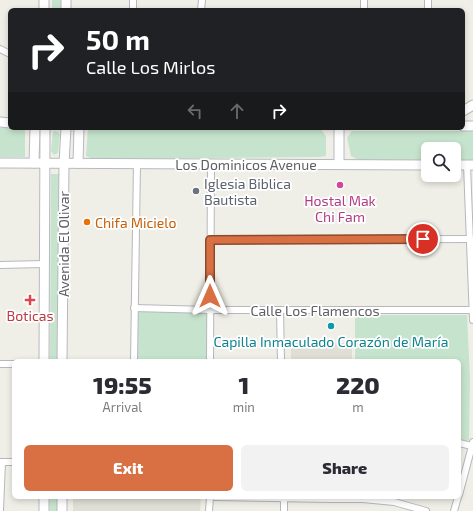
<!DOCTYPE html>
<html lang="en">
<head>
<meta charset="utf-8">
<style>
  :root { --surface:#fff; --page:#f2f2f3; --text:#2b2b33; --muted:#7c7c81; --accent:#d97044 }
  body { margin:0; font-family:"Exo 2",sans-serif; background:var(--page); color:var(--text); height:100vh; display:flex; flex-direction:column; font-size:15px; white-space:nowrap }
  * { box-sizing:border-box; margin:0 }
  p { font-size:13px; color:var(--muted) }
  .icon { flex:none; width:22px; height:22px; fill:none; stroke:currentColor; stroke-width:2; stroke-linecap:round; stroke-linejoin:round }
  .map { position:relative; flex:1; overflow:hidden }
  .sheet { position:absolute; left:12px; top:359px; width:449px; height:140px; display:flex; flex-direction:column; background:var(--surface); border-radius:6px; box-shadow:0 2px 6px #0003 }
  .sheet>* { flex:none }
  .banner { position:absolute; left:8px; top:8px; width:457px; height:122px; border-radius:6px; box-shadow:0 2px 6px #0003; background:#202124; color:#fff; overflow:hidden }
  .fabs { position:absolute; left:421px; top:142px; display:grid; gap:8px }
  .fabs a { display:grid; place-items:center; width:40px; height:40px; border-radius:6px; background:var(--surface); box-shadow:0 2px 6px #0003; font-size:20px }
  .pin { position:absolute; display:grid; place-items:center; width:34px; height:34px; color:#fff; margin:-17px; border:2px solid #fff; border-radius:50%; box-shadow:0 1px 4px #0007 }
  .me { position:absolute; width:44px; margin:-22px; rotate:0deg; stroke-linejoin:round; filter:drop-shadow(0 0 3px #0008) }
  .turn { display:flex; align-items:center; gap:14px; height:84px; padding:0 12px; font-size:18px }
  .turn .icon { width:52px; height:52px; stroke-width:2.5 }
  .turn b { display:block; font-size:28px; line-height:34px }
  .lanes { display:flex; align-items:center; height:38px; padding:0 12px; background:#0003; justify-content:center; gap:20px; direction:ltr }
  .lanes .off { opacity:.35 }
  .eta { display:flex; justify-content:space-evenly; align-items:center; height:68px; text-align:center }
  .eta b { font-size:24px; font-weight:800; line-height:28px }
  .cta { display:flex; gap:8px; margin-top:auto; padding:8px 12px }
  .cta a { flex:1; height:46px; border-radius:6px; background:var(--accent); color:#fff; font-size:16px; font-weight:800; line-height:46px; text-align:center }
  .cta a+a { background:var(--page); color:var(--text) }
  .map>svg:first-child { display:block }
</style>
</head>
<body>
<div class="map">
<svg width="473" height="511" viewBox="0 0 473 511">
  <rect width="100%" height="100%" fill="#efefe7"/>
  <g fill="#dfdfd6">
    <rect x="291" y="343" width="61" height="18"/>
    <path d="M73,497H201L200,511H73Z"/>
  </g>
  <g fill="#c6e4cd">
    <rect x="52" y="0" width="10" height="10"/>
    <rect x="0" y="128" width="25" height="29"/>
    <path d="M88,128H320L326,136V156L320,157L93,159L86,156Z"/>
    <path d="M56,131L60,134L58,153L54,155L51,151L53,132Z"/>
    <path d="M352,131H473V160H454V149H428V160H359L351,156L347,138Z"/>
    <path d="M51,174H60V361H50Z"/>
    <path d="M134,308L210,310V361H134Z"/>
    <path d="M355,315H467L470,378L469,440L466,441L459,439V361H355Z"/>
    <path d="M49,497H60V511H50Z"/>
  </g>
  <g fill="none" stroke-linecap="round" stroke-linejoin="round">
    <defs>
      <g id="street">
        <path d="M133,10V0"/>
        <path d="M201,10L202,0"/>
        <path d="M364,10V0"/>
        <path d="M428,10V0"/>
        <path d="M0,49L10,54"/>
        <path d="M467,165L473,320"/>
        <path d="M210,240L470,239"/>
        <path d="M0,265L44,264"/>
        <path d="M134,308L210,310H473"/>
        <path d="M280,310L281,361"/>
        <path d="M134,361L137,163"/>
        <path d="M210,361L211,164"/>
        <path d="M0,364H14"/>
        <path d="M459,443L472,446"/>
        <path d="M0,462H14"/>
        <path d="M459,495L473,442"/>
        <path d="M215,497L331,499H363L394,502L426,511"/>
        <path d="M0,510L2,462"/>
        <path d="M209,511L210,497"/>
        <path d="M284,511V497"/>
        <path d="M454,511L458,497"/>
      </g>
      <g id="secondary">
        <path d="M44,10V0"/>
        <path d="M66,10V0"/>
        <path d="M463,111L473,105"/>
        <path d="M0,122L10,123"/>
        <path d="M463,126H473"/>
        <path d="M0,163L428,165"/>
        <path d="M34,163L35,128"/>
        <path d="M78,163L79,128"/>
        <path d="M339,164V128"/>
        <path d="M454,165H473"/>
        <path d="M44,361L45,128"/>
        <path d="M62,361L64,163L66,128"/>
        <path d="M44,497V511"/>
        <path d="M62,511V497"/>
      </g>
    </defs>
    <use href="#street" stroke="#b7b8bc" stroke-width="8"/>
    <use href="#secondary" stroke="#b8b9bf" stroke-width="11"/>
    <use href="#street" stroke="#fff" stroke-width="6"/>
    <use href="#secondary" stroke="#fff" stroke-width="9"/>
  </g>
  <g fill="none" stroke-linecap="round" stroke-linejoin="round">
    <defs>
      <path id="route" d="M210,296V240L423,239"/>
    </defs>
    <use href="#route" stroke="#8d492c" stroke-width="10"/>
    <use href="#route" stroke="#d97044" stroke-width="7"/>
  </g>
  <circle fill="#d1479c" stroke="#fff" stroke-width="1.5" cx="340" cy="185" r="4"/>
  <circle fill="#6b7280" stroke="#fff" stroke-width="1.5" cx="196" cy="191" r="4"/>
  <circle fill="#e8710a" stroke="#fff" stroke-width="1.5" cx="87" cy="222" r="4"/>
  <path fill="#e0444e" stroke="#fff" stroke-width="1.5" d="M28 294h4v4h4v4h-4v4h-4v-4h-4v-4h4z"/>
  <circle fill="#0f9aa8" stroke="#fff" stroke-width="1.5" cx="331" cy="326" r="4"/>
  <g text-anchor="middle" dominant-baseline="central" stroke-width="3.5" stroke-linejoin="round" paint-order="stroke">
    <g font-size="14" fill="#5f6066" stroke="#fff">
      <text x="246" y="164">Los Dominicos Avenue</text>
      <text transform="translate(63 244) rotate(-90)">Avenida El Olivar</text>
      <text x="315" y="310">Calle Los Flamencos</text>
    </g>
    <g font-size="14" fill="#5b616d" stroke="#fff" text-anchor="start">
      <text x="204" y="183">Iglesia Biblica<tspan x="204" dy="16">Bautista</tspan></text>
    </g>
    <g font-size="14" fill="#b23c85" stroke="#fff">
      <text x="340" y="200">Hostal Mak<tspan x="340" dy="16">Chi Fam</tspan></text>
    </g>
    <g font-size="14" fill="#c56008" stroke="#fff" text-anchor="start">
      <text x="95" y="222">Chifa Micielo</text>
    </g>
    <g font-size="14" fill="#be3a42" stroke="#fff">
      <text x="30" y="315">Boticas</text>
    </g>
    <g font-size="14" fill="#0d838f" stroke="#fff">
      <text x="331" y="341">Capilla Inmaculado Corazón de María</text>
    </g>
  </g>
</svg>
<div class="fabs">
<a><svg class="icon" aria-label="search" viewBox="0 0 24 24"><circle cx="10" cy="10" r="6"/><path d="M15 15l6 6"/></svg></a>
</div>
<div class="pin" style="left:423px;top:239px;background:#d93025"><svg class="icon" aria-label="arrive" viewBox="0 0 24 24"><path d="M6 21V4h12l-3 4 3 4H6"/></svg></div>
<svg class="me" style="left:210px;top:296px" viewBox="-20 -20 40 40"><path d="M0-17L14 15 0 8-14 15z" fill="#d97044" stroke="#fff" stroke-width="4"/></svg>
<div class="banner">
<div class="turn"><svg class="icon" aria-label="right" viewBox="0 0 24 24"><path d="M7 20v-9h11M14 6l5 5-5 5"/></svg><div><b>50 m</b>Calle Los Mirlos</div></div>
<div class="lanes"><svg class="icon off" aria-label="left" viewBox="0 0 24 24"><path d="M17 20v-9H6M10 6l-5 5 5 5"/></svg><svg class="icon off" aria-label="ahead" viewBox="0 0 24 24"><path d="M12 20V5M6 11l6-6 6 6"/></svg><svg class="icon" aria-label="right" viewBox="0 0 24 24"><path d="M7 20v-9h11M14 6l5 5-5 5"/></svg></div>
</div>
<section class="sheet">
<div class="eta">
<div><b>19:55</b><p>Arrival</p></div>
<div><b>1</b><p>min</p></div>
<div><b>220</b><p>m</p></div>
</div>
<div class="cta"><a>Exit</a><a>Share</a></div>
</section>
</div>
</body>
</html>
